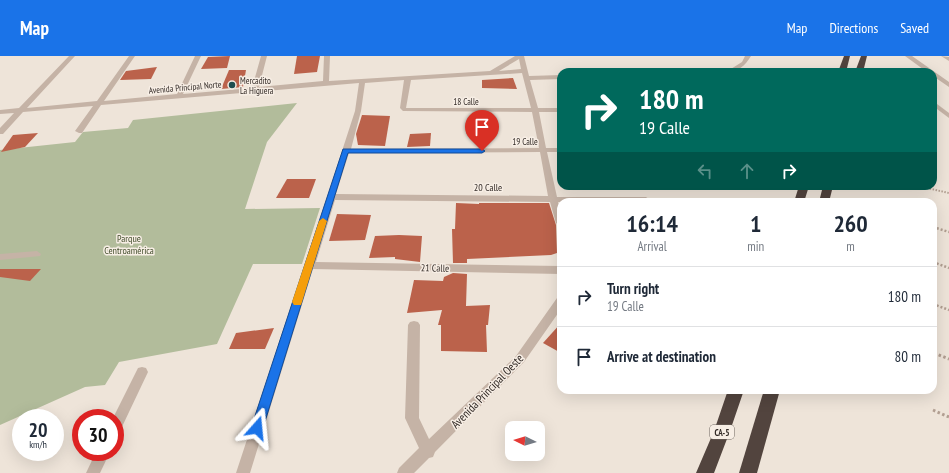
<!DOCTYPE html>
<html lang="en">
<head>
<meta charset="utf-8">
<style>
  :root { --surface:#fff; --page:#f6f6f7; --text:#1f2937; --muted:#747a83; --line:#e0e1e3; --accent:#1a73e8 }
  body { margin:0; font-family:"PT Sans Narrow",sans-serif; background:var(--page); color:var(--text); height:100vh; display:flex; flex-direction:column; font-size:15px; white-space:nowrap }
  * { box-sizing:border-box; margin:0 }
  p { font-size:13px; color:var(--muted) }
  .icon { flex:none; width:22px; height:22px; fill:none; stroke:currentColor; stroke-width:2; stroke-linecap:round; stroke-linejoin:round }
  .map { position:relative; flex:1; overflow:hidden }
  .panel { position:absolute; left:557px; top:142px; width:380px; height:196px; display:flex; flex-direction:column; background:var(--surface); border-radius:12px; box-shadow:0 4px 16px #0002 }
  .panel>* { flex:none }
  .guide { position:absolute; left:557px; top:12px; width:380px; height:122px; border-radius:12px; box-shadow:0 4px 16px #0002; background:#00695c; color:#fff; overflow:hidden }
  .needle { width:26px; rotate:275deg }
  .tools { position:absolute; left:505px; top:365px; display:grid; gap:8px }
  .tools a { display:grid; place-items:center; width:40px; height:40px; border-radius:8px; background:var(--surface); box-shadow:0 4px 16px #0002; font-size:20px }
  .speed { position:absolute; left:12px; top:353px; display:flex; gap:8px; font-size:20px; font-weight:700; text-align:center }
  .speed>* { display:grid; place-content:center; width:52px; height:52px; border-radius:50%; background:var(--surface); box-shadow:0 4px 16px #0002; line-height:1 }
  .speed small { font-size:10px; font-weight:400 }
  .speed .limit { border:6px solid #d22; background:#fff; color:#111 }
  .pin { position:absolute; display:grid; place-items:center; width:34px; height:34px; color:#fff; margin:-41px -17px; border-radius:50% 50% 50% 0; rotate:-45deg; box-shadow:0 0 4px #0007 }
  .pin .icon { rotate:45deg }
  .me { position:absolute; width:44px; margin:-22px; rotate:18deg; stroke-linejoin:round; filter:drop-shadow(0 0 3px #0008) }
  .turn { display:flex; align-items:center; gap:14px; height:84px; padding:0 16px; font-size:18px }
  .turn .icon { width:52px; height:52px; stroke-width:2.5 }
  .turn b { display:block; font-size:28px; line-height:34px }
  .lanes { display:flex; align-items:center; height:38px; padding:0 16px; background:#0003; justify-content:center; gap:20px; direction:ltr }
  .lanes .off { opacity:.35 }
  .eta { display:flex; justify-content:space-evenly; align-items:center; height:68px; text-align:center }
  .eta b { font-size:24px; font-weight:700; line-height:28px }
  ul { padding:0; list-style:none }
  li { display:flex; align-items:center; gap:12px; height:60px; padding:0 16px; border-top:1px solid var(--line) }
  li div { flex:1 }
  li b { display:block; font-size:15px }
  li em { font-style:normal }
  header { display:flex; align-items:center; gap:24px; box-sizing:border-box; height:56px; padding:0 20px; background:var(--accent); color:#fff }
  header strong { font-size:19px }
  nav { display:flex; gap:22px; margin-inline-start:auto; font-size:14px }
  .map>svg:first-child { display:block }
</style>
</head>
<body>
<header>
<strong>Map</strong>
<nav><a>Map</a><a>Directions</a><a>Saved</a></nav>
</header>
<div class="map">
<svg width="949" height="417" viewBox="0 0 949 417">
  <rect width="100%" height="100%" fill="#eee4d9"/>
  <path fill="#b2bc9b" d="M297,47L267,86L245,153L320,152L302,208H253L217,288L119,306L105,329L85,331L0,369V94L75,86L83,76L128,72L133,64Z"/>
  <g fill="#bb624b">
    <path d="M230,0L227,12L201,13L208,1Z"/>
    <path d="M297,0H320L317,16L294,18Z"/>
    <path d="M157,11L151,23L120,24L126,15Z"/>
    <path d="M229,14H246L243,31L221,33Z"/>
    <path d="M513,22L517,33L482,32V24Z"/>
    <path d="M362,59L390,60L385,90L358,89L356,78Z"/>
    <path d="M38,77L25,91L1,96L13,79Z"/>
    <path d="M431,77L430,90L407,91L410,78Z"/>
    <path d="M287,123H316L309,142H276Z"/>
    <path d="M456,147L479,148V147H549L556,169L557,197L551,199L467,203V207H453L452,173H455Z"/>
    <path d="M337,158L371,159L365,184L329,185Z"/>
    <path d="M399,179L422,180L420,206L395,203V201L369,202L375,180Z"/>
    <path d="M0,213H41L30,225L0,221Z"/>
    <path d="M453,217L467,218L466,250L490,249L488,269H486L487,296L441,295V269H438L442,254L407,257L414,224L443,225L444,221Z"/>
    <path d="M561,267V297L543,287Z"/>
    <path d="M274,272L265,293H229L236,277Z"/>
  </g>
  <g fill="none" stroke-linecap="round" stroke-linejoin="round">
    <path stroke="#b19e91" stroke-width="2" stroke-dasharray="1.5 1.5" stroke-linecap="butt" d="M918,130L949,137"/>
    <g stroke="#b19e91" stroke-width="2.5" stroke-dasharray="2 2" stroke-linecap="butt">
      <path d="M933,171L949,176"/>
      <path d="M933,206L949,212"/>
      <path d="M933,248L949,254"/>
    </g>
    <g stroke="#b19e91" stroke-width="3" stroke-dasharray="2.5 2.5" stroke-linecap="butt">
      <path d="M934,297L949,303"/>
      <path d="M933,354L949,361"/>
    </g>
    <path fill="#c5b3a6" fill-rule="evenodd" d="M37,195L41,198L40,200L0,204V198Z"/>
    <g fill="#c5b3a6" fill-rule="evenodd">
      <path d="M69,0H75L27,52L97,45L129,0H135L104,45L177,38L195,0H201L183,38L252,32L261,0H267L259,31L323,25L324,0H330L329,25L490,15L515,0H524L529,20L561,19V23L530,24L538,52H561V56H539L546,92H561V96H547L557,141H646L650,144L649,146H558L561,154V170L556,167L550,146L335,144L316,206L561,210V218L313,213L250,417H236L342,95L355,55L359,27L101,49L82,77H79L75,75L93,50L23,56L3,78H0V72L14,57L0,58V54L19,52ZM519,3L521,13L499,15ZM522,17L531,52H406L411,24ZM404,24L400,52L403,55L532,56L539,92L351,93L361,55L365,27ZM540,96L548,140L336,138L349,97Z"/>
      <path d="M745,0H751C745,10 738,16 726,16L742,6Z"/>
      <path d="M905,0H912L949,26V31L933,20V16H927Z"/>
      <path d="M941,0L949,1V5Z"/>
      <path d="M933,45L949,57V62L933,50Z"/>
      <path d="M561,241V253L524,306L435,396L433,401L429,402L414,417H397L399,412L419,392L405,362L408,269L410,266L414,265L418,266L420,269L419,362L429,383L516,300L557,242Z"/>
      <path d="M142,311L146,312L148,316L120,375L115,377V362H113L138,312Z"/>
      <path d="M96,396H110L100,417H86Z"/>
    </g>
    <g fill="#52443e" fill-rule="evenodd">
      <path d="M844,0H850L846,16H838Z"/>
      <path d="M861,0H867L863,16H855Z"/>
      <path d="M799,130H809L804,146H794Z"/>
      <path d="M823,130H833L829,146H819Z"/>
      <path d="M728,334H744L730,375L714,417H696L714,375Z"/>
      <path d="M764,334H780L757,417H739Z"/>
    </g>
  </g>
  <path fill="#1a73e8" stroke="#114b97" d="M343,93H482L485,95L482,97H348L263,372L261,376L257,378L253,376L251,372Z"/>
  <path fill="#f59e0b" d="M323,162L327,165L302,246L301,249H294L292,246L319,165Z"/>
  <circle fill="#204e50" stroke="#f7eee5" stroke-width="1.5" cx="232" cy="29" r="4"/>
  <g text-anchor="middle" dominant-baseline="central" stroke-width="3" stroke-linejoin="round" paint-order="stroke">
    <g font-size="9" fill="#322a26" stroke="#f7eee5" text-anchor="start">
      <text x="240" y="24">Mercadito<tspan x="240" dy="10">La Higuera</tspan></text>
    </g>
    <g font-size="9" fill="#322a26" stroke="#f7eee5">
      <text transform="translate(185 31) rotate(-5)">Avenida Principal Norte</text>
      <text x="466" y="45">18 Calle</text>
      <text x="525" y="85">19 Calle</text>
    </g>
    <rect fill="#f7eee5" stroke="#6d655f" stroke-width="1" x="710" y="369" width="24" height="14" rx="3"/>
    <g font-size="9" font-weight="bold" fill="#322a26">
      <text x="722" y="376">CA-5</text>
    </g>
    <g font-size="10" fill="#322a26" stroke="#f7eee5">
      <text x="488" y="131">20 Calle</text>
      <text transform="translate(435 212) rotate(1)">21 Calle</text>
    </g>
    <g font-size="10" fill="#434e2d" stroke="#f7eee5">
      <text x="129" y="182">Parque<tspan x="129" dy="12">Centroamérica</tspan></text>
    </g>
    <g font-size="12" fill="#322a26" stroke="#f7eee5">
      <text transform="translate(487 335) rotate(-46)">Avenida Principal Oeste</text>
    </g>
  </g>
</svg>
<div class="tools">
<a><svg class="needle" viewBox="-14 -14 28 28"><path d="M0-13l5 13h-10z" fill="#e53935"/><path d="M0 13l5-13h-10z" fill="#747a83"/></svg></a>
</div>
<div class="speed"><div>20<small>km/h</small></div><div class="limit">30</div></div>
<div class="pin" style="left:482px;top:95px;background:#d93025"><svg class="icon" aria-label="arrive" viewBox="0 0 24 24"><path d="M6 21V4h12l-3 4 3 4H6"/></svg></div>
<svg class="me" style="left:257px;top:372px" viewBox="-20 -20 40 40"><path d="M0-17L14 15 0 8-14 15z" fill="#1a73e8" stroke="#fff" stroke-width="4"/></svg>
<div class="guide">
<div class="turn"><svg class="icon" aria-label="right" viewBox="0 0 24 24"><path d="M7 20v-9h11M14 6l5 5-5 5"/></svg><div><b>180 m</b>19 Calle</div></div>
<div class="lanes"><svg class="icon off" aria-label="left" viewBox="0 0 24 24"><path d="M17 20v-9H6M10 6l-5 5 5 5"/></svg><svg class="icon off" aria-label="ahead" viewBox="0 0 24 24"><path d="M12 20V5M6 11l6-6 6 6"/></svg><svg class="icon" aria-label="right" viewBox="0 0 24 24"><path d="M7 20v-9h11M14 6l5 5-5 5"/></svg></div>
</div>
<section class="panel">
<div class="eta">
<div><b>16:14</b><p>Arrival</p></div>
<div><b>1</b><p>min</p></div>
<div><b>260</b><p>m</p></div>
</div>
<ul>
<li><svg class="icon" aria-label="right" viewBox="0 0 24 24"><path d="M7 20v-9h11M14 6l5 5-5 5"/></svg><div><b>Turn right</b><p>19 Calle</p></div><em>180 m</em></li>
<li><svg class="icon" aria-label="arrive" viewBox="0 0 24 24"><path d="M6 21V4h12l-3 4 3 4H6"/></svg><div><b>Arrive at destination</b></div><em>80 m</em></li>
</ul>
</section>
</div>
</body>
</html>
